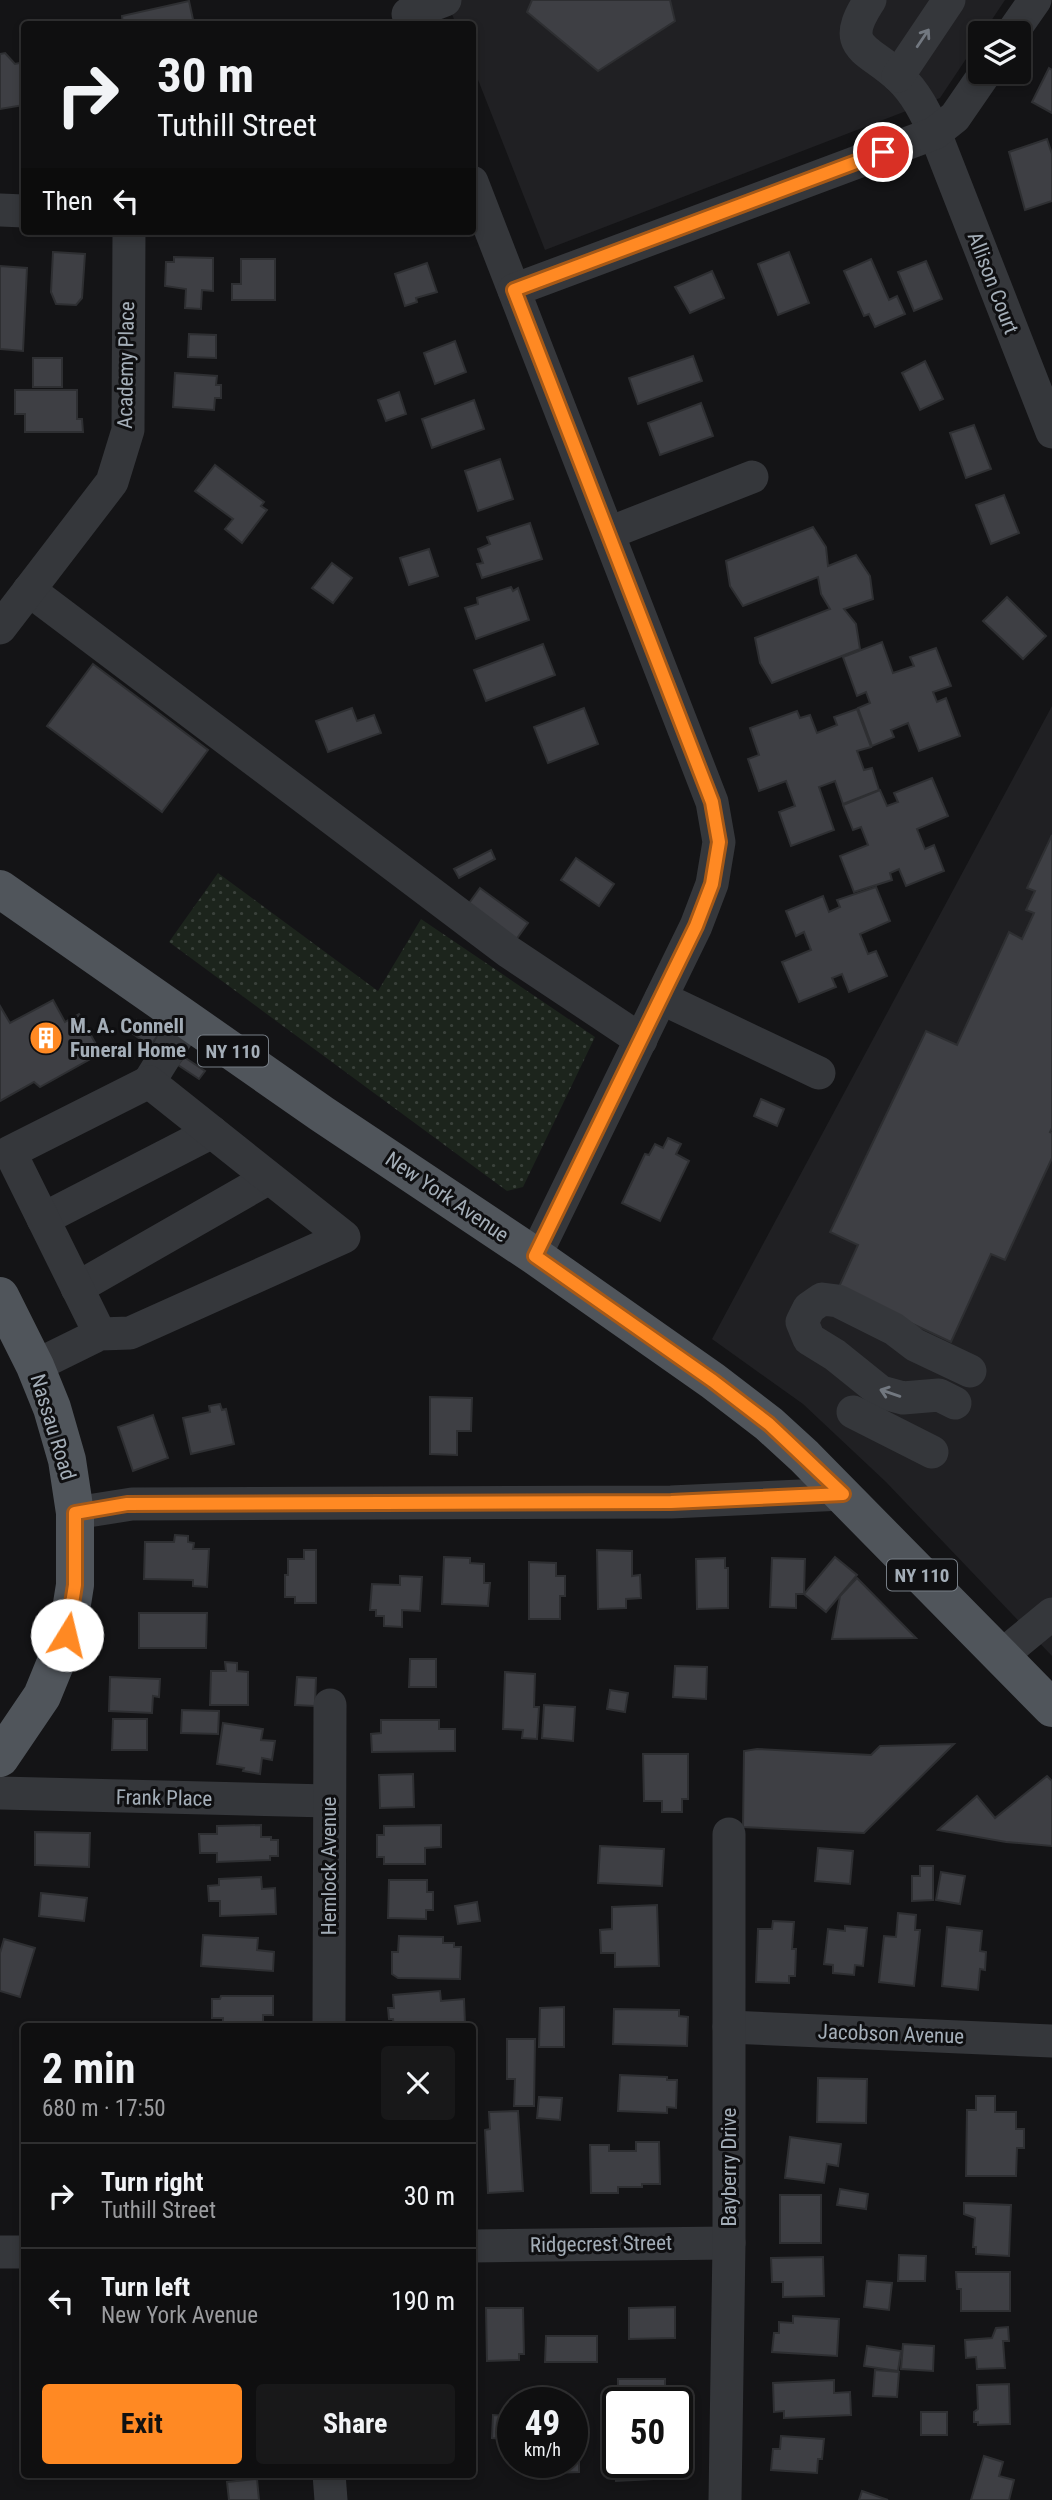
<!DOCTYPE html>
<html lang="en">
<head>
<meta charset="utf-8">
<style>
  :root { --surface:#0f0f10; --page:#181819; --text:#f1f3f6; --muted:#9b9c9f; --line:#2f2f30; --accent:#ff8923 }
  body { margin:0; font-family:"Roboto Condensed",sans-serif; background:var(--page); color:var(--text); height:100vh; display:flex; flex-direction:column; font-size:26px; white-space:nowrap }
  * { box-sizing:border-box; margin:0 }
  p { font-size:23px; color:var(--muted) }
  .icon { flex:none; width:38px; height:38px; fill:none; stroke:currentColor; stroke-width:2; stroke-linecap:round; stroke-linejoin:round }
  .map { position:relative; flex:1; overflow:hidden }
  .details { position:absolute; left:21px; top:2023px; width:455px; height:455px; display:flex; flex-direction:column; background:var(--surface); border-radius:7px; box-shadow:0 4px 10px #0003,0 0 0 2px var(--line) }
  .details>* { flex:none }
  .guide { position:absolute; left:21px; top:21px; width:455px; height:214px; border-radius:7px; box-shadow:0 4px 10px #0003,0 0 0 2px var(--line); background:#0f0f10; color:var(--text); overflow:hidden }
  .buttons { position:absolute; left:968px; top:21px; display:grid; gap:14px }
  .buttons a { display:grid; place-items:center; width:63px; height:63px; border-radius:7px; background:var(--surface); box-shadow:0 4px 10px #0003,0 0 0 2px var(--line); font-size:35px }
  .speed { position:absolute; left:497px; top:2387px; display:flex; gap:14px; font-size:35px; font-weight:700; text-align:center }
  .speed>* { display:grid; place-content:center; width:91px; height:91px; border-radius:50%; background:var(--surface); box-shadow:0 4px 10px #0003,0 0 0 2px var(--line); line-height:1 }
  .speed small { font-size:18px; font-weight:400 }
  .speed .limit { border:4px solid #111; border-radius:10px; background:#fff; color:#111 }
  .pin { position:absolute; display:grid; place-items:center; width:60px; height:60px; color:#fff; margin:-30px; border:4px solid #fff; border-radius:50%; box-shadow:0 2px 7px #0007 }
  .me { position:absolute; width:77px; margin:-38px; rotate:9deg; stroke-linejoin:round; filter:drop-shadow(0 0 5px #0008) }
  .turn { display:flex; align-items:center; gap:24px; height:147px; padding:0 21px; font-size:32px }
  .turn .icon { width:91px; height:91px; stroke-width:2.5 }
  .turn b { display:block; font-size:49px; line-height:60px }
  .then { display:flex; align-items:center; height:66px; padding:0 21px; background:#0003; gap:14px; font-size:26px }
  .round { display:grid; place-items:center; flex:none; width:74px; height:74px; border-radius:7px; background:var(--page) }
  .head { display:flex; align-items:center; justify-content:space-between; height:119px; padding:0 21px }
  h1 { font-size:42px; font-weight:700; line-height:52px }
  .button { display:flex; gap:14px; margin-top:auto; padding:14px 21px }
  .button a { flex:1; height:80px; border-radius:7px; background:var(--accent); color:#111; font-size:28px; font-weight:700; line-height:80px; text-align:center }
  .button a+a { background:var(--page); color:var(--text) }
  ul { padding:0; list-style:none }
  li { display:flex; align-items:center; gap:21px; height:105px; padding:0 21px; border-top:2px solid var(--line) }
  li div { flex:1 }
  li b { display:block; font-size:26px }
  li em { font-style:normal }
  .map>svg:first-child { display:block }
</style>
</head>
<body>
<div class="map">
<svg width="1052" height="2500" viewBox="0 0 1052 2500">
  <defs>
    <pattern id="park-dots" width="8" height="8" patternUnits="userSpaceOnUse" patternTransform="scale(1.75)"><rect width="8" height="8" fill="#1c241c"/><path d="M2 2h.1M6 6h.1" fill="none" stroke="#3a413b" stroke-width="1.8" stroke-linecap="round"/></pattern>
  </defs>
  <rect width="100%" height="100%" fill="#141416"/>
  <g fill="#202023">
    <path d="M446,0H1005L983,33H980V38L940,98L545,250L473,67L472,24H456Z"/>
    <path d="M1052,706V1656L886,1482L803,1404L712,1339Z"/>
  </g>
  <path fill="url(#park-dots)" d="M218,873L378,991L421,919L595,1037L523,1187L507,1191L169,942Z"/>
  <g fill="#3e3f44" stroke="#2e2f32" stroke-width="2">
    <path d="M532,0H670L675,21L598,71L527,12Z"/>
    <path d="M189,1L194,24H123L122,16Z"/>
    <path d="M5,53L15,64L24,62V105L0,109V54Z"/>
    <path d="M1049,68L1052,70V113L1032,102Z"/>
    <path d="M1047,139L1052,154V201L1025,210L1009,152Z"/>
    <path d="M53,252L85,254L82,298L76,305L56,304L51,292Z"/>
    <path d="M789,252L809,303L778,315L758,264Z"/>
    <path d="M174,257L213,258V291L202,290L201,309L185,308L186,289L165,286L166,262H174Z"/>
    <path d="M241,259H275V300H232V284H241Z"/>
    <path d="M871,259L889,300L897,296L905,314L875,327L869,314L864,316L844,271Z"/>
    <path d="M926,261L942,299L914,311L898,272Z"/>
    <path d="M427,263L437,292L416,298L417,302L405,306L395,274Z"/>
    <path d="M0,266L27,268L23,351L0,349Z"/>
    <path d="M712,271L724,298L690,313L675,287Z"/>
    <path d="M189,334L216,335V358L188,357Z"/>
    <path d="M455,341L466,372L435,384L424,353Z"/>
    <path d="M693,356L702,381L638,404L629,378Z"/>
    <rect x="33" y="358" width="29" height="29"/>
    <path d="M925,361L943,399L920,410L902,373Z"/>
    <path d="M175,373L217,376L216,385H221V398H215L214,410L173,407Z"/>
    <path d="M15,390H77V419H82L83,432H25V414H15Z"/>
    <path d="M399,392L406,414L386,421L378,400Z"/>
    <path d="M474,400L484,429L432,448L422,419Z"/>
    <path d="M701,403L713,436L660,455L648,423Z"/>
    <path d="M974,425L991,469L966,478L950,433Z"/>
    <path d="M500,459L513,499L478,511L465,471Z"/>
    <path d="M215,465L264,502L261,506L267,510L242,543L225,529L233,519L195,491Z"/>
    <path d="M1004,495L1019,533L991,544L976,505Z"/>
    <path d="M530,523L542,559L482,578L477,564L483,563L478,549L490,544L487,537Z"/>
    <path d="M813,527L826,547L828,566L856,555L870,576L873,599L844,609L856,624L860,649L772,683L760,663L755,638L830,609L821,594L818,577L743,606L730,586L726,561Z"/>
    <path d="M429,549L438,576L409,585L400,558Z"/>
    <path d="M332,563L352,578L333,603L312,588Z"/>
    <path d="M511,587L513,591L518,588L529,620L476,639L465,608L478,604L477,598Z"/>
    <path d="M1007,597L1046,636L1023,659L983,621Z"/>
    <path d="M882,642L893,673L914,666L910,657L936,648L951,686L933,692L937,702L946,698L960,736L919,751L908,723L891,730L894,737L872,746L858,708L870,703L866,692L857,696L843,657Z"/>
    <path d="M543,644L555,675L486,701L474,670Z"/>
    <path d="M93,664L208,750L162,812L47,726Z"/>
    <path d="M352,708L357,721L374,715L381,733L328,752L316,721Z"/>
    <path d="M584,708L598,744L548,763L534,727Z"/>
    <path d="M857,709L871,747L857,751L864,770L872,768L879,790L843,804L835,781L819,787L834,830L791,846L779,812L795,806L786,781L759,791L748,759L759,755L750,728L797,711L800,718L810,715L817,733L837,725L834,717Z"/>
    <path d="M932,778L948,816L917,829L925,849L934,845L944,871L906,886L899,869L890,873L892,880L854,892L840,856L868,845L861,827L853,830L843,805L880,790L887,806L898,802L894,793Z"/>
    <path d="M1052,835V1128L1050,1132L1052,1133V1158L1005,1260L991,1254L951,1342L838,1289L858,1245L830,1232L926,1031L957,1045L1009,932L1022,939L1034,913L1026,910L1035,891L1027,888Z"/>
    <path d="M491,850L495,859L459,878L454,869Z"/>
    <path d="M576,858L614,884L599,906L561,880Z"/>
    <path d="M876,887L890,921L860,934L868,954L876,951L887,976L849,992L842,974L832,978L836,987L799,1002L782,962L811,950L804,932L796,936L786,911L823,896L829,912L840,907L837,900Z"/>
    <path d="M480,888L528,923L515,941L467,906Z"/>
    <path d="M53,1000L65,1022L79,1014L101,1053L40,1087L34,1082L0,1101V1006L10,1023Z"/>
    <path d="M137,1020L158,1035L150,1046L129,1031Z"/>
    <path d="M184,1057L205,1071L199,1079L178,1065Z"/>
    <path d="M761,1099L784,1109L777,1126L754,1116Z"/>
    <path d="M668,1138L681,1144L676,1154L689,1161L660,1221L622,1203L645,1154L649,1155L655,1144L663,1148Z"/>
    <path d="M430,1397L472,1398L471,1431H457V1455L430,1454Z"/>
    <path d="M220,1404L222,1410L226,1409L234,1444L191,1454L183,1418L210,1412L209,1406Z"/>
    <path d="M153,1415L168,1458L133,1471L118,1427Z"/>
    <path d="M175,1535L188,1536V1542L194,1543L193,1549H209L207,1587L193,1586V1580L144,1579L145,1542H174Z"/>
    <path d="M304,1550H316V1603H295V1597H285V1575H288V1559H304Z"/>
    <path d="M597,1550L632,1551V1576L640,1575L641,1598L626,1599V1608L598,1609Z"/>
    <path d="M444,1557L470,1558V1563L484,1564V1583H490L488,1606L442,1604Z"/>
    <path d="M835,1557L857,1575L826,1612L804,1594Z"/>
    <path d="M725,1558V1568H728V1608L697,1609L696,1559Z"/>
    <path d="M772,1558L805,1559L804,1594H796V1608L770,1607Z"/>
    <path d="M529,1562L556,1563V1576H565V1596H560V1619H529Z"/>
    <path d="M400,1576L422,1577L420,1611L402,1610V1627L384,1626V1616H376V1610H370L372,1584L400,1585Z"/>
    <path d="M857,1578L916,1638L832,1639L840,1596Z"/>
    <path d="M139,1613H207L206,1648H139Z"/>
    <path d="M410,1659H436V1687H409Z"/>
    <path d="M225,1662L237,1663V1671L248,1672V1705H210L211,1671H226Z"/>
    <path d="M675,1666L707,1667L706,1699L673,1697Z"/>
    <path d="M505,1672L535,1674L534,1707H539L537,1739L522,1738L523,1730L503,1729Z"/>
    <path d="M110,1677L160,1679L159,1697L153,1696L152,1713L109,1711Z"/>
    <path d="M297,1677L316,1678L315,1706L295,1705Z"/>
    <path d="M610,1690L628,1693L625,1712L607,1709Z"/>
    <path d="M544,1705L575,1707L573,1741L542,1738Z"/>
    <path d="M182,1710L219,1711L218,1734L181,1733Z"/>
    <path d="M113,1719H147V1750H112Z"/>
    <path d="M381,1720H439V1729H455V1751L372,1752L371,1734L381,1733Z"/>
    <path d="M223,1723L263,1729L261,1740L275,1741L272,1760L262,1758L260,1774L243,1771L244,1768L217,1764Z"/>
    <path d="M954,1744L864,1833L743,1827L744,1751L757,1749L871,1755L880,1746Z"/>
    <path d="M643,1754H688V1799H682V1812H662V1801H644Z"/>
    <path d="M413,1774L414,1807L380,1808L379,1775Z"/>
    <path d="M1047,1776L1052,1781V1846L1006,1842L938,1830L977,1796L995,1818Z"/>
    <path d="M261,1825V1837H271V1840H278V1856H270V1860L217,1862V1853H200L199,1834H217V1826Z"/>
    <path d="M441,1825V1847L425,1848V1864H384V1857H377V1835H384V1826Z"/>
    <path d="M35,1832L90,1833L89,1867L35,1865Z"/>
    <path d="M600,1846L664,1849L662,1886L598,1883Z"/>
    <path d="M818,1848L853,1851L850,1884L815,1881Z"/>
    <path d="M920,1866H933V1900L912,1901V1876H920Z"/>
    <path d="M941,1872L965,1876L960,1904L936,1900Z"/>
    <path d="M261,1877L262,1889L275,1888L276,1914L220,1916V1901H209L208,1886L219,1885V1879Z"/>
    <path d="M389,1880H427V1892H433V1910H426V1919L388,1918Z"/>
    <path d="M41,1893L87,1898L84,1921L39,1916Z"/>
    <path d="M477,1902L480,1921L458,1924L455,1906Z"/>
    <path d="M657,1905L659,1966L615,1967V1953H601L600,1930L612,1929V1907Z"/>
    <path d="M898,1913L916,1915L915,1930H920L914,1986L879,1982L884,1936L896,1937Z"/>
    <path d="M773,1921L794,1922L792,1949H796L795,1976H789V1983L756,1982L758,1929H772Z"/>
    <path d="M845,1926L867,1928L863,1966L855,1965L854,1975L833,1973V1965L824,1964L828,1929L845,1931Z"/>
    <path d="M947,1927L982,1931L980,1951L986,1952L985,1970L980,1969L978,1990L942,1986Z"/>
    <path d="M203,1935L258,1938L257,1950L274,1952L273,1971L201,1966Z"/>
    <path d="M399,1936L443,1937V1943H454V1947H461L460,1979L398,1978L392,1974V1952H398Z"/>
    <path d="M4,1939L35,1948L20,1997L0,1991V1953Z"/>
    <path d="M440,1991L441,2001L464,1999L465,2024L394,2026L393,2019H389L388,2008H394L393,1995Z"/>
    <path d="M221,1996H273V2015H263V2026H223V2018H212V1999H220Z"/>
    <path d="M564,2007V2047H539L540,2008Z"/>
    <path d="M614,2009L679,2010V2016L688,2017L687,2046L613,2044Z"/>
    <path d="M507,2039H535L534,2106H514L515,2079H507Z"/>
    <path d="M620,2075L667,2077V2080H677L676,2108L667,2107V2113L618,2111Z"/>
    <path d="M818,2078L867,2079L866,2123L817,2122Z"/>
    <path d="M976,2096H995V2112H1016V2129H1024V2148H1017L1016,2176H966L967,2110H976Z"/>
    <path d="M539,2097L562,2098L560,2120L537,2118Z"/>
    <path d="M518,2111L523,2191L488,2193L485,2130L490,2129L489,2112Z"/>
    <path d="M790,2137L841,2144L838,2166L827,2164L824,2183L785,2178Z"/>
    <path d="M636,2142H659L660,2184H642V2187H618V2193H591L590,2145H609V2151H636Z"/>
    <path d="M840,2189L868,2194L866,2209L837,2205Z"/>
    <rect x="780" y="2195" width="41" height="48"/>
    <path d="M964,2203L1011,2205L1009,2256L976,2254V2247H973L975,2218L964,2214Z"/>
    <path d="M899,2255L926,2256L925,2281H898Z"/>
    <path d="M823,2257L824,2296L783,2297V2282H772L771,2258Z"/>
    <path d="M956,2272H1010V2311H961V2289H957Z"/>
    <path d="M867,2281L892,2283L889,2310L864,2307Z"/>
    <path d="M675,2307V2338L629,2339V2308Z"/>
    <path d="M486,2308H523L524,2354H519V2360L487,2361Z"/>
    <path d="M793,2316L839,2319L837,2356L772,2352L774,2333H779V2322L793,2323Z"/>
    <path d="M1008,2327L1009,2341H1003L1005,2368L977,2369L976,2357L966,2358L965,2340L992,2338L996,2328Z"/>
    <path d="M546,2336H597V2362H545Z"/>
    <path d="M903,2344L934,2346L933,2371L901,2369Z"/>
    <path d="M867,2346L901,2351L898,2371L864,2366Z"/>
    <path d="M875,2370L899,2372L897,2397L873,2396Z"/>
    <path d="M618,2379H665V2389H675V2403H618V2420H611V2395H618Z"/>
    <path d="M834,2380V2393L850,2392L851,2415L784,2418V2411L774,2412L773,2383Z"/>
    <path d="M1009,2384L1010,2424L978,2425V2422H974V2412L978,2409L977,2385Z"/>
    <path d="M509,2402L536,2403H513V2442H507V2439L492,2438L493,2415L508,2416Z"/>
    <rect x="921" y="2412" width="26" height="23"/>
    <path d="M584,2427V2452H579V2472L552,2473V2462H572V2428Z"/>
    <path d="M781,2436L824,2439L822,2459H818L817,2473L771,2470L773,2449H780Z"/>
    <path d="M610,2443H618V2462H671L672,2478L616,2481L615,2468H611Z"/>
    <path d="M984,2456L1003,2462L999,2476L1014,2480L1009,2500H971Z"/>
    <path d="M257,2479L259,2500H229L227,2482Z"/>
    <path d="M862,2491L888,2500H859Z"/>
  </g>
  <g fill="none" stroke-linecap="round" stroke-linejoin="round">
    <g stroke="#35373b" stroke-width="33">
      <path d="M870,0C838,49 867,47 899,77C916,93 925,112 935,133L1052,432"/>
      <path d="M408,14L445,0"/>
      <path d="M1012,33L1035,0"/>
      <path d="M898,76L949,0"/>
      <path d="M472,182L712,802L719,842L712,884L696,926L535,1256"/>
      <path d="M0,210L24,211"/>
      <path d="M514,290L935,133L955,117L986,72"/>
      <path d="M609,533L752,477"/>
      <path d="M29,590L509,952L641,1040"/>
      <path d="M0,628L112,482L128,430L129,231"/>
      <path d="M661,998L819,1073"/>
      <path d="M149,1082L188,1019"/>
      <path d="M43,1219L212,1132"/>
      <path d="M77,1288L269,1178"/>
      <path d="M35,1366L100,1334L130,1333L344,1237L149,1082L10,1152L100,1334"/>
      <path d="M955,1403L939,1395L903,1398L881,1392L835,1355L809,1339L802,1322L809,1308L822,1299L838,1301L894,1329L915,1345L970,1371"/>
      <path d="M853,1412L932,1452"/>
      <path d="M75,1513L132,1504L671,1502L843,1494"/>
      <path d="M1001,1656L1052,1614"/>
      <path d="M0,1793L329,1801"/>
      <path d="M329,2026L330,1705"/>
      <path d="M729,2027L1052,2041"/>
      <path d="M472,2246L729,2243"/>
      <path d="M0,2252H24"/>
      <path d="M329,2474L331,2500"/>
      <path d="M725,2500L729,2243V1834"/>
    </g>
    <g stroke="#50555b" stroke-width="38">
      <path d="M0,889L322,1114L535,1256L713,1381L769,1424L804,1456L1052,1708"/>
      <path d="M0,1296L35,1366L52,1408L67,1460L75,1513V1585L67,1635L42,1696L0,1758"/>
    </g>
  </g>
  <defs><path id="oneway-shaft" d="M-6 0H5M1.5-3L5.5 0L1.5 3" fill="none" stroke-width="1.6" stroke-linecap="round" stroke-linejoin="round" transform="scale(1.75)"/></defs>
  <g stroke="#727880">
    <use href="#oneway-shaft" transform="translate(923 38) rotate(-56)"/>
    <use href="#oneway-shaft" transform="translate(890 1393) rotate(-161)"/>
  </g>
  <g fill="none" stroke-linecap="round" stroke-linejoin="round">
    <defs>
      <path id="route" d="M67,1635L75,1585V1513L127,1504L671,1502L843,1494L769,1424L713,1381L535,1256L696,926L712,884L719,842L712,802L514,290L883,152"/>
    </defs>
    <use href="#route" stroke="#a65917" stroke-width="18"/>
    <use href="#route" stroke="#ff8923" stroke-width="12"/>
  </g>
  <defs>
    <symbol id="building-disc" viewBox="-11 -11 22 22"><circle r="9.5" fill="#ff8923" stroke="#0f0f11"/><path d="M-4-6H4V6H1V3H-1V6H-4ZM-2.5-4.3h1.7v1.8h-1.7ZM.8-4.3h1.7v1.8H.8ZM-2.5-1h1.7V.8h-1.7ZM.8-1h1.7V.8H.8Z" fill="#fff"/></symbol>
  </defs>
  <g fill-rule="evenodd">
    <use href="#building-disc" x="27" y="1019" width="38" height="38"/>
  </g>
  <g text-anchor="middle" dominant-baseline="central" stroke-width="6" stroke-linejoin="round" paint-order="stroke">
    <g fill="#0f0f11" stroke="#777e86" stroke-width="2">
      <rect x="198" y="1035.5" width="70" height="31" rx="5"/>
      <rect x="887" y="1559.5" width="70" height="31" rx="5"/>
    </g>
    <g font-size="19" font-weight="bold" fill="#a4aeb8">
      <text x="233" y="1051">NY 110</text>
      <text x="922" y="1575">NY 110</text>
    </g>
    <g font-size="21" fill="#a4aeb8" stroke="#0f0f11">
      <text transform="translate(993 283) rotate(69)">Allison Court</text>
      <text transform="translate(126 365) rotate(-89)">Academy Place</text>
      <text transform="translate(447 1197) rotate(34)">New York Avenue</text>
      <text transform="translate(53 1427) rotate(73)">Nassau Road</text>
      <text transform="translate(164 1798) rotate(1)">Frank Place</text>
      <text transform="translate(329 1866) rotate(-90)">Hemlock Avenue</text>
      <text transform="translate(891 2034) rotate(2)">Jacobson Avenue</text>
      <text transform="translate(729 2167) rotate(-90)">Bayberry Drive</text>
      <text transform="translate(601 2244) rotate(-1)">Ridgecrest Street</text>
    </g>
    <g font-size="21" font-weight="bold" fill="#a4aeb8" stroke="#0f0f11" text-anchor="start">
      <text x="70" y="1026">M. A. Connell<tspan x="70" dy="24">Funeral Home</tspan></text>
    </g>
  </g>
</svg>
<div class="buttons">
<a><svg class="icon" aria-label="layers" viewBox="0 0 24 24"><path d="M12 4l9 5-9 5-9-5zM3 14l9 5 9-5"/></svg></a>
</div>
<div class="speed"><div>49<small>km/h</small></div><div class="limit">50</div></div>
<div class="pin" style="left:883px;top:152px;background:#d93025"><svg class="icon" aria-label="arrive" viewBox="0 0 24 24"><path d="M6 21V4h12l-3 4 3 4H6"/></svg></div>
<svg class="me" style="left:67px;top:1635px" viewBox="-20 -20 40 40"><circle r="19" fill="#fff"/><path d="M0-13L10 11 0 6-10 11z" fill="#ff8923"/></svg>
<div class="guide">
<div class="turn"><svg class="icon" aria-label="right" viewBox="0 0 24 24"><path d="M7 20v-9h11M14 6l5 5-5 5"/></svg><div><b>30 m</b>Tuthill Street</div></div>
<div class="then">Then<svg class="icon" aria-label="left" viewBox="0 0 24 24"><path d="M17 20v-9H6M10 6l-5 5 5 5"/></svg></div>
</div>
<section class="details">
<div class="head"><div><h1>2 min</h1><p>680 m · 17:50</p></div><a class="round"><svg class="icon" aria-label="close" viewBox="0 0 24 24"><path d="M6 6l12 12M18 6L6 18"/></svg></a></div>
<ul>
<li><svg class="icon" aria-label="right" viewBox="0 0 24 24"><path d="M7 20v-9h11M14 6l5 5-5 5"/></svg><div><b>Turn right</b><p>Tuthill Street</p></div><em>30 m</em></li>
<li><svg class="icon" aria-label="left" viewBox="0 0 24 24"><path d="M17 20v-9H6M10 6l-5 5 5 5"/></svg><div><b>Turn left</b><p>New York Avenue</p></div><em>190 m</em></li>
</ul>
<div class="button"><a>Exit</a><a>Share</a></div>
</section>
</div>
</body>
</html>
